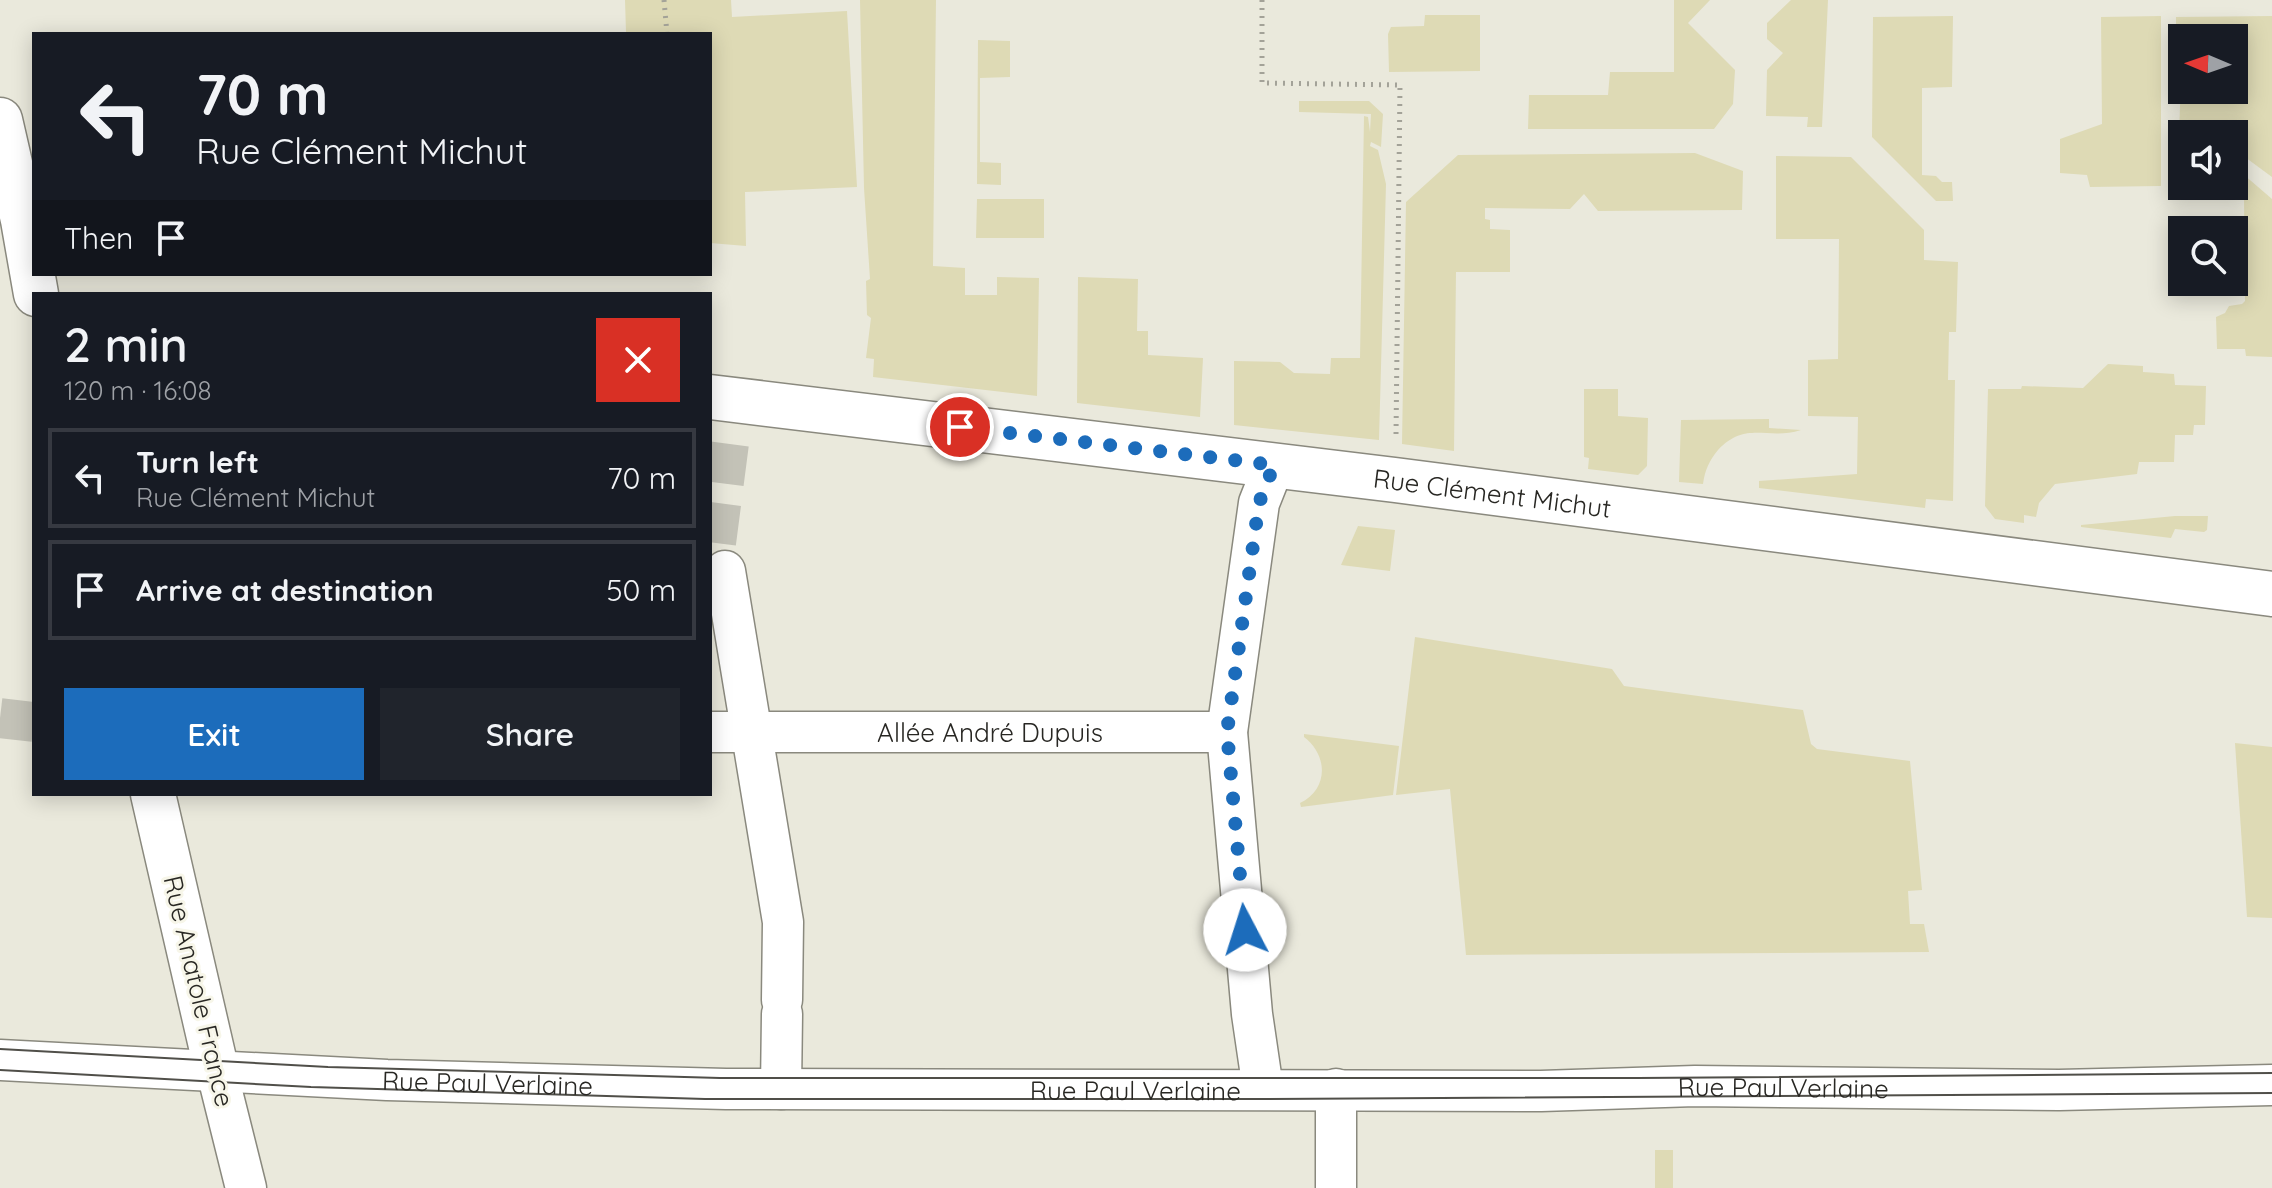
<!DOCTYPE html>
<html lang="en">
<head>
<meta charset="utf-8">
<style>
  :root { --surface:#171b24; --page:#20242c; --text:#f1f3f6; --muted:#9ea1a6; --line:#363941; --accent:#1c6cbb }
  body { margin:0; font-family:Quicksand,sans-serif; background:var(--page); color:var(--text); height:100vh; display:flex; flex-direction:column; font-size:30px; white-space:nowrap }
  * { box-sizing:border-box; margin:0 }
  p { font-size:26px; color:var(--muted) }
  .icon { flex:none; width:44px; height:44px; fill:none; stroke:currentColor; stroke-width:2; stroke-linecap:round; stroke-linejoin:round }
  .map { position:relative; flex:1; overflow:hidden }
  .side { position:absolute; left:32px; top:292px; width:680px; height:504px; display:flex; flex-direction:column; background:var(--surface); border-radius:0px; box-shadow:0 4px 20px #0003 }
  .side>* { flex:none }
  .top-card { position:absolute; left:32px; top:32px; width:680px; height:244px; border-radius:0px; box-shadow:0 4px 20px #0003; background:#171b24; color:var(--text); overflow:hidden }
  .needle { width:52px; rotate:272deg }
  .buttons { position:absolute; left:2168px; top:24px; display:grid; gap:16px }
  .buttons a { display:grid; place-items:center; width:80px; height:80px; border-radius:0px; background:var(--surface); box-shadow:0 4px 20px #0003; font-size:40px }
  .pin { position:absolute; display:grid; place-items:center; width:68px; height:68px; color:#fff; margin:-34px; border:4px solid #fff; border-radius:50%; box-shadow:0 2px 8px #0007 }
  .me { position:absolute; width:88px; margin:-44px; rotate:355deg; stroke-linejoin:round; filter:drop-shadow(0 0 6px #0008) }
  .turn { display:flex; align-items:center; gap:28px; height:168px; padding:0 32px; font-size:36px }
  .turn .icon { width:104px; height:104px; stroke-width:2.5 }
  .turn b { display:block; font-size:56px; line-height:68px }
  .then { display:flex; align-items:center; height:76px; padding:0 32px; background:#0003; gap:16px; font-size:30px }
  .round { display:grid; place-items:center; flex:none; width:84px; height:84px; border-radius:0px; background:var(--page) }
  .headline { display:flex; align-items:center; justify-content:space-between; height:136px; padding:0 32px }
  h1 { font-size:48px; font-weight:600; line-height:60px }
  .cta { display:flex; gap:16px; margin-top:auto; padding:16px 32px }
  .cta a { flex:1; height:92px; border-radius:0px; background:var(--accent); color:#fff; font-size:32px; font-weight:600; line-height:92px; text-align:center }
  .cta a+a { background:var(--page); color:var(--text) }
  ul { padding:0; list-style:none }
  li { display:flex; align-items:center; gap:24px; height:100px; margin:0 16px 12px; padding:0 16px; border:4px solid var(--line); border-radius:0px }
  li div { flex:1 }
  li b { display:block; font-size:30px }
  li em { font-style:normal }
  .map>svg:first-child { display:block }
</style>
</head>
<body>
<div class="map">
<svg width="2272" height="1188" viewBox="0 0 2272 1188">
  <rect width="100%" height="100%" fill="#eae9dc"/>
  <g fill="#dedab5">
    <path d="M625,0H731L732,17L847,11L857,187L745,192L746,246L710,243V34L626,32Z"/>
    <path d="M860,0H936L933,266L965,268V295H997V277L1039,278L1037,396L873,377L874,359L866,358L871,318L867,315L866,281L870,279L864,188Z"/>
    <path d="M1674,0H1710L1688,23L1735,70L1733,104L1714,129H1528L1529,95H1608L1610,72H1674Z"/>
    <path d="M1791,0H1828L1822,127H1807L1808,117L1766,116L1767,70L1783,53L1767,39V23Z"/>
    <path d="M1425,15H1480V71L1389,72L1388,34L1391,27L1424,26Z"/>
    <path d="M1953,16L1952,87L1922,88V175L1936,176L1942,182H1952L1953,201H1936L1872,137L1873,17Z"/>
    <path d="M2161,16V186L2090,187L2087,175L2060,173V139L2102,124L2101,17Z"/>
    <path d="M2272,16V177L2234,149V134H2182V142L2179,136L2181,77L2182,90H2234V38H2182V44L2176,43V17Z"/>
    <path d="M978,40L1010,41V77L980,78V162L1001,163V185L977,184Z"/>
    <path d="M1299,101H1369L1383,114L1381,147L1371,142L1370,146L1378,150L1386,184L1379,440L1234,425V361L1280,362L1294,373L1330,374L1331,358H1360L1364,116L1368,117L1370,132L1371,114L1299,112Z"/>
    <path d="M1695,153L1743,171L1742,210L1598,211L1584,194L1570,209L1485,208V219L1490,220V229L1510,230V272H1456L1454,451L1402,444L1406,202L1458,155Z"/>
    <path d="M1776,156L1851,157L1924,230V260L1958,262L1956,332H1949L1948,380H1955L1953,501L1926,499L1925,508L1759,488V481L1857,474L1858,417L1808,416V360L1838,359L1839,239H1776Z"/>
    <path d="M2180,173L2182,186H2234V174H2243L2272,199V357L2246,356L2245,349H2217L2216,317L2225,313L2229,306L2242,304L2245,301L2244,198L2180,195Z"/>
    <path d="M977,199H1044V238H976Z"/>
    <path d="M1078,277L1138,279L1137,331H1148V355L1203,358L1200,417L1077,403Z"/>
    <path d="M2108,364L2143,366V372L2174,374L2175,385L2206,386L2205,425H2194L2193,435H2175L2174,462H2139L2137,474L2055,484L2039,503L2036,517L2024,515V523L1995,519L1985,506L1988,389H2021L2022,386L2083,388Z"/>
    <path d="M1584,389H1618V416L1648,418L1647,466L1638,475L1588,469L1589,458L1584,457Z"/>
    <path d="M1769,419V428L1801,430C1767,441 1747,420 1718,450C1709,461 1705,470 1703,484L1679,482L1681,420Z"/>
    <path d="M2175,516H2208L2207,530L2204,532L2175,529L2171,538L2081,527V525Z"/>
    <path d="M1358,526L1395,530L1390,571L1341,565Z"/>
    <path d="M1415,637L1612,669L1624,686L1803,710L1811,744L1817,749L1910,761L1922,890L1908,891L1910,924H1924L1929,952L1466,955L1450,789L1396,795Z"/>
    <path d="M1304,734L1399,746L1393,795L1301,807L1300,803C1329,789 1328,755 1304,737Z"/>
    <path d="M2235,743L2272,747V918L2247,917Z"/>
    <rect x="1655" y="1150" width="18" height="38"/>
  </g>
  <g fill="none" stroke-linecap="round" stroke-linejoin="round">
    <g stroke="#c3c2b7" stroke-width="40" stroke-dasharray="40 20" stroke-linecap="butt">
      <path d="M716,543L730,435"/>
      <path d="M0,718L34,722"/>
    </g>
    <defs>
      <g id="pedestrian">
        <path d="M725,571L783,922L782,1000"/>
        <path id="s1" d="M710,732H1227"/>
        <path id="s2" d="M0,1060L387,1080L726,1089L1541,1091L1695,1086L2059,1090L2272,1085"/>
        <path d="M217,1072L246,1188"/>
        <path d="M781,1089L782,1014"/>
        <path d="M1263,1089L1252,1014L1227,732L1259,503L1274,465"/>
        <path d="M1336,1188V1089"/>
      </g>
      <g id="minor">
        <path id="s3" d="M710,397L1395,480L2272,594"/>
      </g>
      <g id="tertiary">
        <path d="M0,120L23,220L36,294"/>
        <path d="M153,794L217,1072"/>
      </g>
    </defs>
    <use href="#pedestrian" stroke="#8a897e" stroke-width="43"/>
    <use href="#minor" stroke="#8a897e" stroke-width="47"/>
    <use href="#tertiary" stroke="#8a897e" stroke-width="47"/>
    <g stroke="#a3a298" stroke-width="5" stroke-dasharray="2 6" stroke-linecap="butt">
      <path d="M664,0L667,34"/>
      <path d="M1262,0V83L1400,85L1396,435"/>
    </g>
    <use href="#pedestrian" stroke="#fff" stroke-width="40"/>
    <use href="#minor" stroke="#fff" stroke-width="44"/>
    <use href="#tertiary" stroke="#fff" stroke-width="44"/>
    <g stroke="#504f49" stroke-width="2">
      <path d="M0,1049L328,1067L720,1078H1638L2272,1073"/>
      <path d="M0,1070L311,1087L705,1099H1263L2272,1093"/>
    </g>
  </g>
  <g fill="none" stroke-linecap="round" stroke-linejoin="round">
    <path stroke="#1c6cbb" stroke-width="14" stroke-dasharray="0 25.2" d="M960,427L1274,465L1259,503L1227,732L1245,930"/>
  </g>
  <g text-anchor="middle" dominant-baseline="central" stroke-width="6" stroke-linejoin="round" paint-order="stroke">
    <g font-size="26" fill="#282723" stroke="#f7f6e9">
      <text stroke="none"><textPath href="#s3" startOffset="788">Rue Clément Michut</textPath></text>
      <text stroke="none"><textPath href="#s1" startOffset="280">Allée André Dupuis</textPath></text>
      <text transform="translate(199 991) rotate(77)">Rue Anatole France</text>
      <text stroke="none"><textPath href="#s2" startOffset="488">Rue Paul Verlaine</textPath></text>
      <text stroke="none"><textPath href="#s2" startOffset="1784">Rue Paul Verlaine</textPath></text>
      <text stroke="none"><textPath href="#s2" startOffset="1136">Rue Paul Verlaine</textPath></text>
    </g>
  </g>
</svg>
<div class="buttons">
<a><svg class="needle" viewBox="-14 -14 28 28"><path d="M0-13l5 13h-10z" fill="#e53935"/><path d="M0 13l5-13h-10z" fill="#9ea1a6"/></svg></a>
<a><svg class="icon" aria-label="sound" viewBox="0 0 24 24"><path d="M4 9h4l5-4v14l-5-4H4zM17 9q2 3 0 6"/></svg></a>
<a><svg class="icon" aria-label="search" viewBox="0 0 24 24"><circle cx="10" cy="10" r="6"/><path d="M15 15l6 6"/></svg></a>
</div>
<div class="pin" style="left:960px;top:427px;background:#d93025"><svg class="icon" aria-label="arrive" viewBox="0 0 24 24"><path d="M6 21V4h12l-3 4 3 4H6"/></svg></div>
<svg class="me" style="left:1245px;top:930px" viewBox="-20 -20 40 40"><circle r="19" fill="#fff"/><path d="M0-13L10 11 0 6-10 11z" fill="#1c6cbb"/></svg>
<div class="top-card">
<div class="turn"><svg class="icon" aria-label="left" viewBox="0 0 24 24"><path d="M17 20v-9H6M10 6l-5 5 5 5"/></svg><div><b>70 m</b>Rue Clément Michut</div></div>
<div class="then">Then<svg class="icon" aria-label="arrive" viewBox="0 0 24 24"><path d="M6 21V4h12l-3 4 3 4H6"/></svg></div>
</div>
<section class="side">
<div class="headline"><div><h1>2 min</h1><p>120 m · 16:08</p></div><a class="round" style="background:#d93025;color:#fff"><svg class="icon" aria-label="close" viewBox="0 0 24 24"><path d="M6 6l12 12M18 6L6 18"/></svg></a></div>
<ul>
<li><svg class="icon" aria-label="left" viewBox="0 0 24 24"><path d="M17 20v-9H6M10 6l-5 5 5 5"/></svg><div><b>Turn left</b><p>Rue Clément Michut</p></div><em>70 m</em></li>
<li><svg class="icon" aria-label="arrive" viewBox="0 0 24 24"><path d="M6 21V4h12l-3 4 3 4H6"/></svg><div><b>Arrive at destination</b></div><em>50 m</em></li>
</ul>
<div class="cta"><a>Exit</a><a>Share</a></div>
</section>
</div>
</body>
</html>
